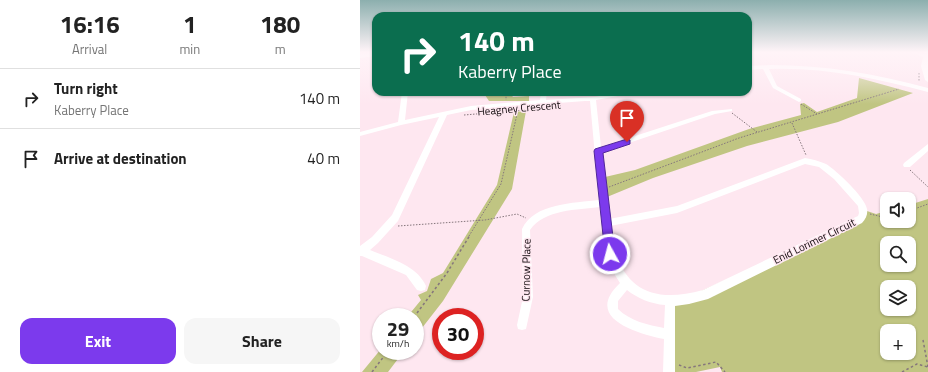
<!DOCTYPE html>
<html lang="en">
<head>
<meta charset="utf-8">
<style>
  :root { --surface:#fff; --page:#f6f6f6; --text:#222; --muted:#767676; --line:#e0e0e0; --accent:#7c3aed }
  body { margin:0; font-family:"Titillium Web",sans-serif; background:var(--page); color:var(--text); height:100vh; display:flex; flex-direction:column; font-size:15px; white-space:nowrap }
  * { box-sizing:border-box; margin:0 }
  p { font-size:13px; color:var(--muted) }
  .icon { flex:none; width:22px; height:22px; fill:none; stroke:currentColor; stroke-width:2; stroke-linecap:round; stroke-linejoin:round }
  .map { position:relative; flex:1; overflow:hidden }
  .panel { display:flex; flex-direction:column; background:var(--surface); width:360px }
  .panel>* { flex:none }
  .banner { position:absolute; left:12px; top:12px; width:380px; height:84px; border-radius:12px; box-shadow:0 1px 3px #0004; background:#0b6e4f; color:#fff; overflow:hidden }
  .fabs { position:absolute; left:520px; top:192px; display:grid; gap:8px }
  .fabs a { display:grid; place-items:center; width:36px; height:36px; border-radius:8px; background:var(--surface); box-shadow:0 1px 3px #0004; font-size:20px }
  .speed { position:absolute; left:12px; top:308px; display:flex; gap:8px; font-size:20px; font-weight:700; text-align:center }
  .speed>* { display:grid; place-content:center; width:52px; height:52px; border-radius:50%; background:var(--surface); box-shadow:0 1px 3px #0004; line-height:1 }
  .speed small { font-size:10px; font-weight:400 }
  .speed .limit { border:6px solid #d22; background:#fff; color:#111 }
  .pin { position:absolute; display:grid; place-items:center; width:34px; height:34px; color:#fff; margin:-41px -17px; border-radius:50% 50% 50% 0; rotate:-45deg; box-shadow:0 0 4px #0007 }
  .pin .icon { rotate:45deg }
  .me { position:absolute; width:44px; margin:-22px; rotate:353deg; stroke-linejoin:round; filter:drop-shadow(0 0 3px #0008) }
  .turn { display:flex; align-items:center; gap:14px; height:84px; padding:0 20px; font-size:18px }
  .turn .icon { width:52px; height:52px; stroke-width:2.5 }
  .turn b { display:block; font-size:28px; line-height:34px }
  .eta { display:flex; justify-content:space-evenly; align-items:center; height:68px; text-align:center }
  .eta b { font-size:24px; font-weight:700; line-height:28px }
  .action { display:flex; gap:8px; margin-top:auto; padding:8px 20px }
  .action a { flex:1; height:46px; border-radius:12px; background:var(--accent); color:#fff; font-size:16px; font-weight:700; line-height:46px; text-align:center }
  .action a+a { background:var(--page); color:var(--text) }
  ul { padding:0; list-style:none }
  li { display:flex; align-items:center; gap:12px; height:60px; padding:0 20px; border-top:1px solid var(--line) }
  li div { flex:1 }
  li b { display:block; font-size:15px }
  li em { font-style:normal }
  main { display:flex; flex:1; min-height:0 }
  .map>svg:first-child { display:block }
</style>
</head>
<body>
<main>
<section class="panel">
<div class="eta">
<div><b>16:16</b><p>Arrival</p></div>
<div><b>1</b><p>min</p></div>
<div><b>180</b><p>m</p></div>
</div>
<ul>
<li><svg class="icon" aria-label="right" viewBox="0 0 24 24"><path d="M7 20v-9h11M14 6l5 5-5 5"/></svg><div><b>Turn right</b><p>Kaberry Place</p></div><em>140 m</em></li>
<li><svg class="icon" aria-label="arrive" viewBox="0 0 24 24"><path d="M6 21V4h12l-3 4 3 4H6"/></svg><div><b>Arrive at destination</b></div><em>40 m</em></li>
</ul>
<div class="action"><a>Exit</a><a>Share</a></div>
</section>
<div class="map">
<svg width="568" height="372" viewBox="0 0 568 372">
  <rect width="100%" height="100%" fill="#fee7f0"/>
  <g fill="#c0c582" fill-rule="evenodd">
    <path d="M499,78L553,93L478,122L387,146L293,178L247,197L245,177L275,170L389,129L441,115L440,104L444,103L457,112L497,98Z"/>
    <path d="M123,92H149L153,97L169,96V101H129Z"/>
    <path d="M166,111L152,189L83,301L55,337V317H47L61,300L58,295L67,291L71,279L83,273L137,185L154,112Z"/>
    <path d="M568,199V372H362L360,367L336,372H309L310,301L317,302L499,220L504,210L516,214L527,211V221H549V205ZM527,243H549V265H527ZM527,287H549V309H527ZM527,331H549V353H527Z"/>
    <path d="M21,349V351H44L28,372H2Z"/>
  </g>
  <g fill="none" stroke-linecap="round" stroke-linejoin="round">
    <g stroke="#85767c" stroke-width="1" stroke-dasharray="1.5 1.5" stroke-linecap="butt">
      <path d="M559,73V82"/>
      <path d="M143,92L146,95V100"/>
      <path d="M275,93L281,92"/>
      <path d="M441,104L457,114"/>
      <path d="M188,108L201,106"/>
      <path d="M372,113L397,132"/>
      <path d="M104,115L177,109"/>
      <path d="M432,123L446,155"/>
      <path d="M550,170L568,187"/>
      <path d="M249,187L379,138L539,89"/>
      <path d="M549,211L568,204"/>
      <path d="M510,214L527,218"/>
      <path d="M38,226L125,220L157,214L166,218"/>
      <path d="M109,236L141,184L158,110"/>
    </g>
    <g stroke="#85767c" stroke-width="1.5" stroke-dasharray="2.5 2.5" stroke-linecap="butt">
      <path d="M54,317L87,273L110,235"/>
      <path d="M563,340L568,367"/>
      <path d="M319,365L327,368L356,362L365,372"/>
      <path d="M12,372L28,351"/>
      <path d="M542,372L557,364L568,367"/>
    </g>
    <g fill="#fff" fill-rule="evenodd">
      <path d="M16,52V56L0,58V54Z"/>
      <path d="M552,52L564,54L565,52H568V82L565,80L561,66L563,57Z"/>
      <path d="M411,65C465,65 516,74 568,88V92C515,78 463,67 409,69L417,86L441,99V101L439,102L413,88L403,69L388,70V66Z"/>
      <path d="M42,92H48L45,120L111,106L180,100L181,92H187L186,100L235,97L260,92H272L269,94L236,100L241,147L352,111L372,109V111L355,114L242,152L249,219L317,206L445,158C452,159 459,161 466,164C476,170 505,197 507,209C508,214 506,219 502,223L348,299L329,304L315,306V372H303L304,339C276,333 223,318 260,283C244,260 242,234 240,207C217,210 185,209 170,230L173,297L166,329L162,330L158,329L157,325L163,297L162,229C174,203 214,203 239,200L230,101H225L185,104L184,107H180L179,104L111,110L87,115L38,221L18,243L10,250C29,258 57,265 66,286L65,290L61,291L57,290L46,275L2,256H0V246L12,237L32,215L79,117L41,125L0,136V132L38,122ZM445,164L459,167L474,179L498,206L499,213L498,216L343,290C286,306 257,284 250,226L317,213ZM267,290C277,298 291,304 305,305L304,328C288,325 270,321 258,309V301Z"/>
      <path d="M568,144V151L550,167H544L543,165L544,163Z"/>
    </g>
  </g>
  <linearGradient id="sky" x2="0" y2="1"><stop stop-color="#8cafae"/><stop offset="0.5" stop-color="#fff4f8"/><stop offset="1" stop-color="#fff4f8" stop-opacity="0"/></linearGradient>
  <rect width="568" height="104" fill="url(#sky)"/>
  <path fill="#7c3aed" stroke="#51269a" d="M267,139L270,140V144L243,153L255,254L254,257L250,259L246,257L245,254L234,151L235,149Z"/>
  <g text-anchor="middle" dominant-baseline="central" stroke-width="3" stroke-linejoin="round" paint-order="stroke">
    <g font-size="11" fill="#10090c" stroke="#fee7f0">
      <text transform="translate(159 108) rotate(-5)">Heagney Crescent</text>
      <text transform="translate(454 241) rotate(-26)">Enid Lorimer Circuit</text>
      <text transform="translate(166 270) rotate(-89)">Curnow Place</text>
    </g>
  </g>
</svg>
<div class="fabs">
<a><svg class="icon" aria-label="sound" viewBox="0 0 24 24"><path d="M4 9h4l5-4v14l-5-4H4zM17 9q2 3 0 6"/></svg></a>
<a><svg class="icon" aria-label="search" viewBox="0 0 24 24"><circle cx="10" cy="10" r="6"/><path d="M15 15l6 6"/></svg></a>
<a><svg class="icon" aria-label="layers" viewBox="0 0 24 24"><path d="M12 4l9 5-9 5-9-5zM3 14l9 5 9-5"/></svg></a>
<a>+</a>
</div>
<div class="speed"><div>29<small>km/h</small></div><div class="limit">30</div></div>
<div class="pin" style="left:267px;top:142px;background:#d93025"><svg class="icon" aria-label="arrive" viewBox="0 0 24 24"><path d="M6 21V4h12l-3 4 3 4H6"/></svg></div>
<svg class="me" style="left:250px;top:254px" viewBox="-20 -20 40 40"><circle r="17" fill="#7c3aed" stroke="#fff" stroke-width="3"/><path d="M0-11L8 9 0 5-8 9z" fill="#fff"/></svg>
<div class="banner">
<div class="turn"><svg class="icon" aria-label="right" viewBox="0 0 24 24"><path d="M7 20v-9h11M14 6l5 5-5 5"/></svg><div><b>140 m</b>Kaberry Place</div></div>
</div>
</div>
</main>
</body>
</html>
